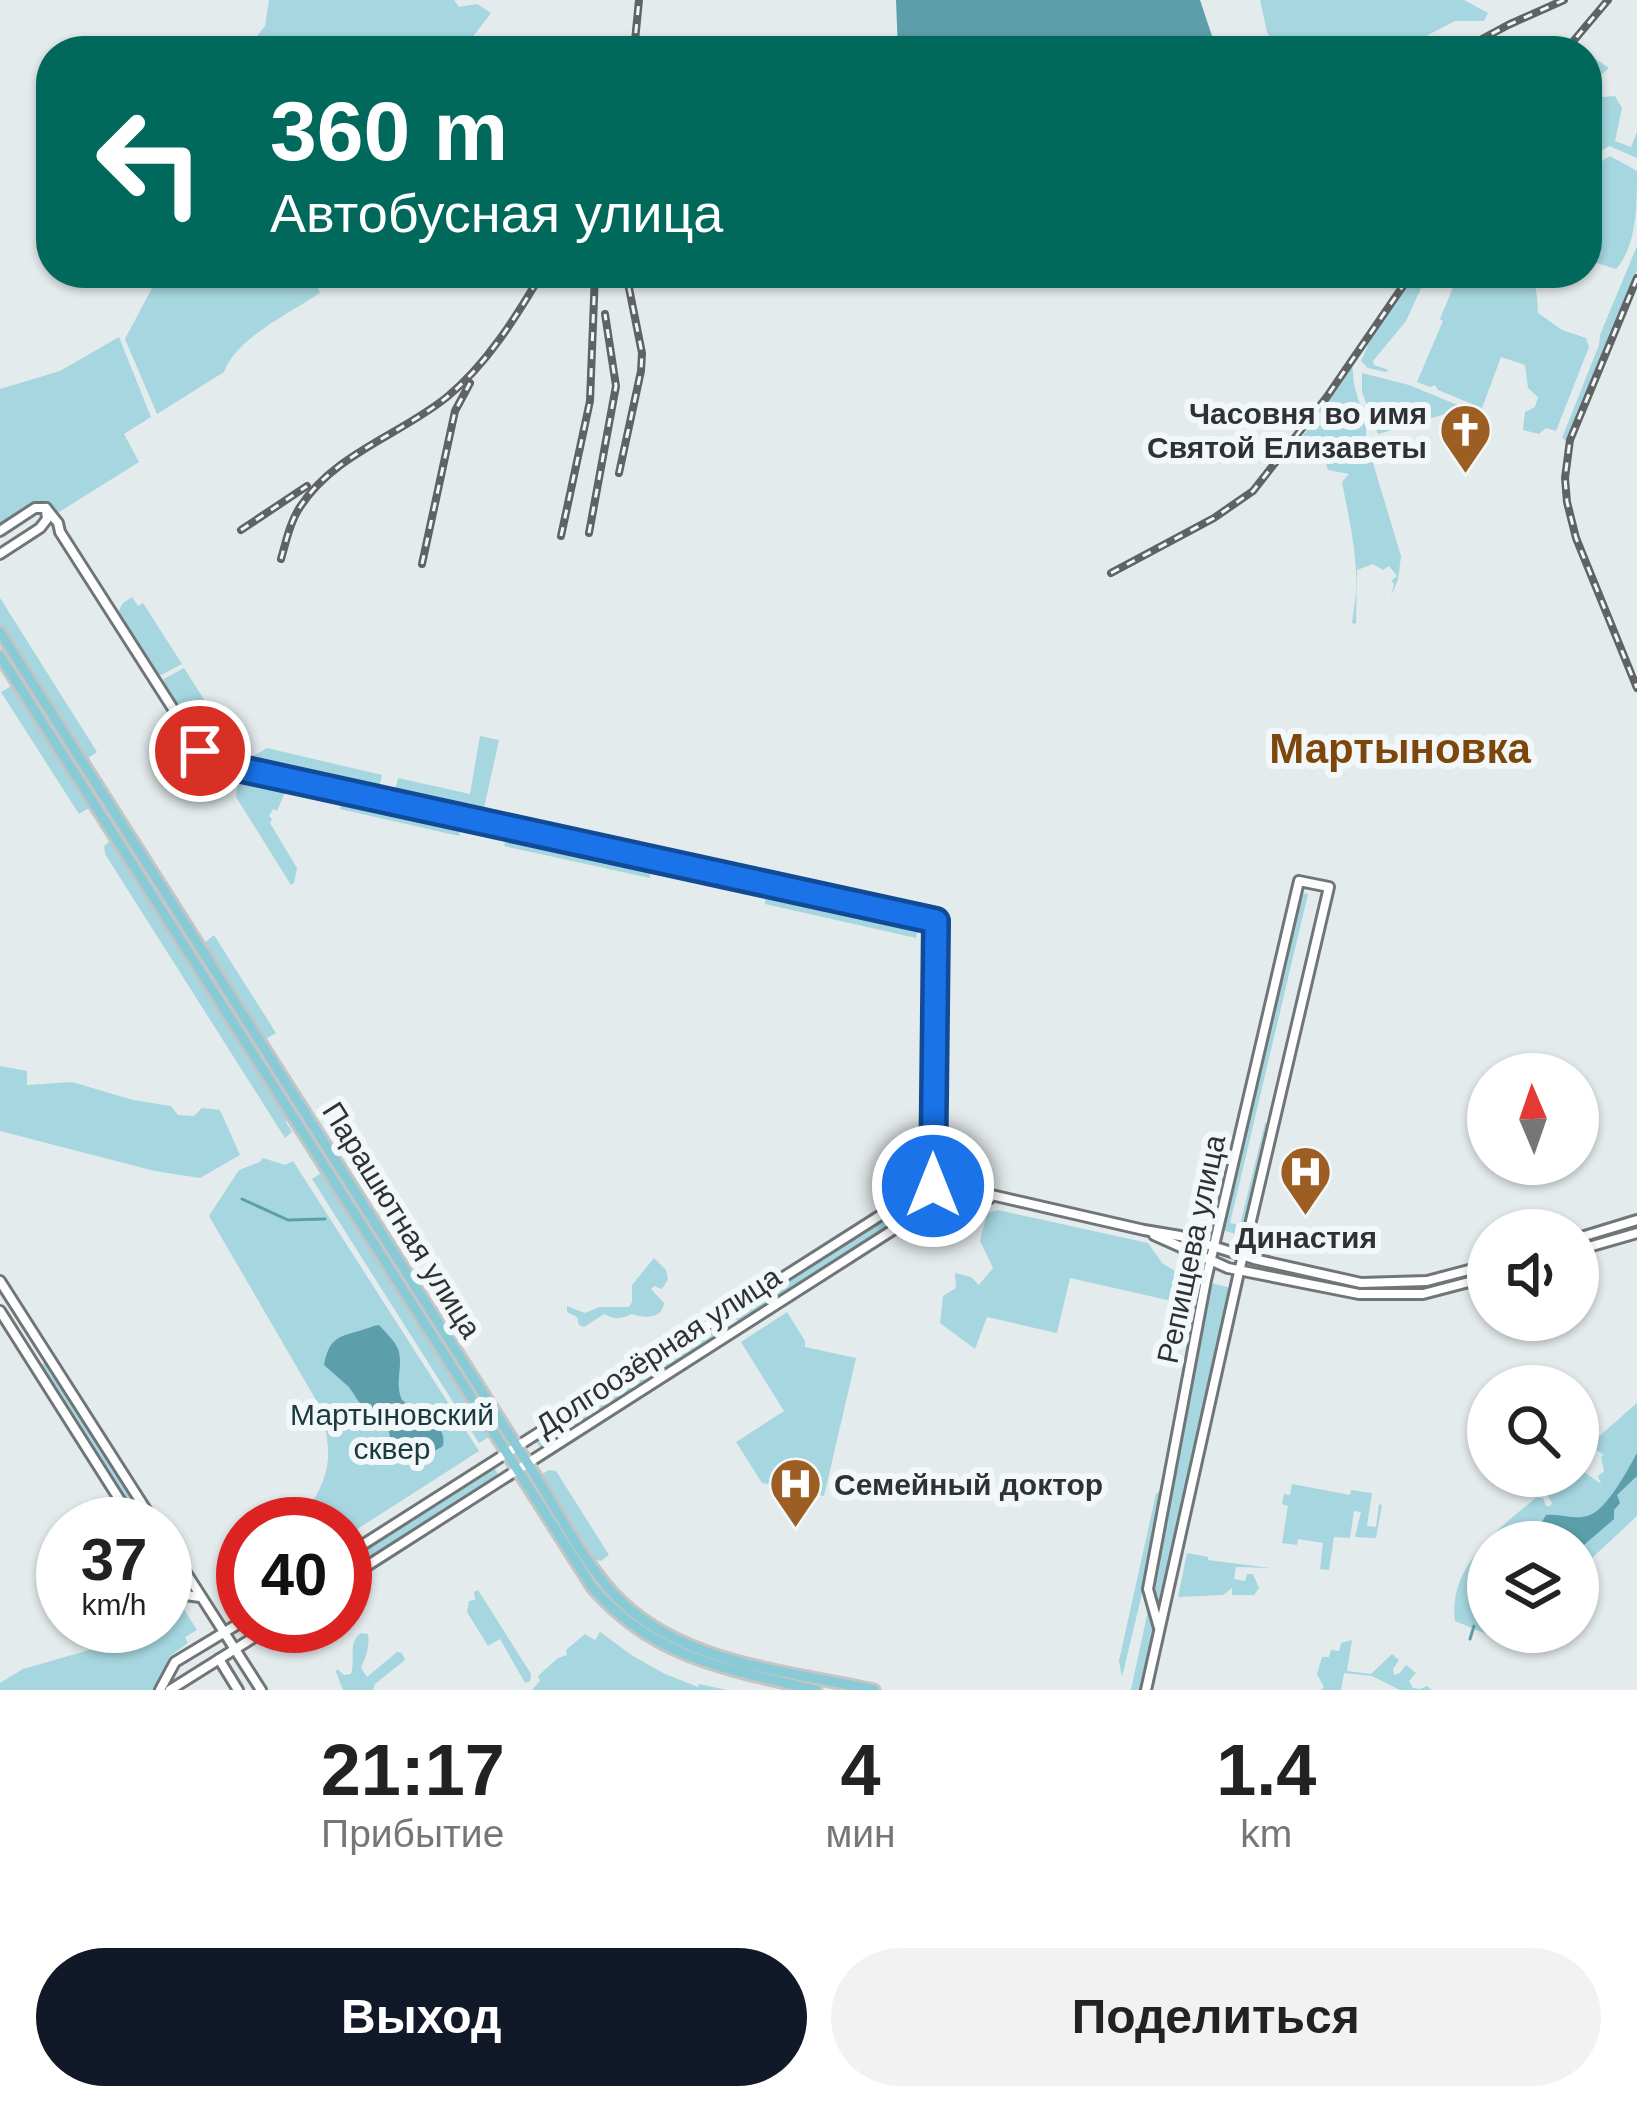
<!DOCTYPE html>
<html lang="ru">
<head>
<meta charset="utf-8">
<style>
  :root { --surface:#fff; --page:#f2f2f2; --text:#222; --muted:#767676; --accent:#111827 }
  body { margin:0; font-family:Arial,sans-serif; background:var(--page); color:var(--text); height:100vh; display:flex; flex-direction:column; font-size:45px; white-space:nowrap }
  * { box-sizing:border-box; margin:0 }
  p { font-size:39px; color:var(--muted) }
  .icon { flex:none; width:66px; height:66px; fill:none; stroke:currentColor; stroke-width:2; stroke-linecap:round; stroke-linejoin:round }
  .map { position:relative; height:1690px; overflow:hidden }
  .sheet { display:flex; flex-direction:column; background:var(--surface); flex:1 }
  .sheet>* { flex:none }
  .hud { position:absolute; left:36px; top:36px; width:1566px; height:252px; border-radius:48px; box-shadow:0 3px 9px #0004; background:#00695c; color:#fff; overflow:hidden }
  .needle { width:78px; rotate:358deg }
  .fabs { position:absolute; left:1467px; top:1053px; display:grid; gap:24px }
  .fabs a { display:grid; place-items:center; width:132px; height:132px; border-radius:50%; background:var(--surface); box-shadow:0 3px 9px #0004; font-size:60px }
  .speed { position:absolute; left:36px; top:1497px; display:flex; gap:24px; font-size:60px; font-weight:700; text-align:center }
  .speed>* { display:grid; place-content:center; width:156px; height:156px; border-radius:50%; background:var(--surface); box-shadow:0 3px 9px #0004; line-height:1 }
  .speed small { font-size:30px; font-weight:400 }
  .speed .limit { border:18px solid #d22; background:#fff; color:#111 }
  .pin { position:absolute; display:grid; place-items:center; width:102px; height:102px; color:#fff; margin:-51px; border:6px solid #fff; border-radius:50%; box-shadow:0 3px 12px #0007 }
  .me { position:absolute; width:132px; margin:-66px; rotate:0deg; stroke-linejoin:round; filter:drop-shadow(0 0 9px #0008) }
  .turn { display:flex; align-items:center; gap:42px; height:252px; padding:0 36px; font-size:54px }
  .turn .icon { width:156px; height:156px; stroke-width:2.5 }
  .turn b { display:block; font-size:84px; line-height:102px }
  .eta { display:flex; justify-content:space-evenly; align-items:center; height:204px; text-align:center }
  .eta b { font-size:72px; font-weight:700; line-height:84px }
  .button { display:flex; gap:24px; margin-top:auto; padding:24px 36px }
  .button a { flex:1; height:138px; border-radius:72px; background:var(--accent); color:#fff; font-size:48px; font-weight:700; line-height:138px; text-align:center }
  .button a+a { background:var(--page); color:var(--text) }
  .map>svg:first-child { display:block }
</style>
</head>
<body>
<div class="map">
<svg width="1637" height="1690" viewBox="0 0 1637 1690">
  <rect width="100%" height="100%" fill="#e4ebec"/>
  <g fill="#a6d6df">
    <path d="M269,0H454L459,7L477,4L491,13L462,51H238L246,50L265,26Z"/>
    <path d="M1260,0H1464L1488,13L1484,21H1455L1397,51H1278L1267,32Z"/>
    <path d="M1587,53L1609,68L1592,83L1603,97L1615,96L1622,108L1615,141L1631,147L1637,132V158L1609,146L1587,160Z"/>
    <path d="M1610,156L1637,171C1637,204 1637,245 1616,269L1587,260V171Z"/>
    <path d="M1637,246V270L1567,441L1562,438L1599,345L1600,335Z"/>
    <path d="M160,273H317L313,276L320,293C290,313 236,338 224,372L157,414L125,339Z"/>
    <path d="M1416,273H1428L1406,321L1373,361L1374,365L1389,370L1385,372L1368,368L1361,361L1370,341Z"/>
    <path d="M1459,273H1527C1538,285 1537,297 1538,313L1562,330L1586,338L1589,347L1556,431L1546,428L1539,434L1523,430L1525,412L1535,407L1538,397L1528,388L1525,365L1501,357L1482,408L1438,390L1435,385L1430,387L1417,382L1443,321L1440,319Z"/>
    <path d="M119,337L151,417L124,434L139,462L56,514L49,503L41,501L0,527V389L60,371Z"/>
    <path d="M1352,363L1354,385L1363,415L1360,417L1366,424V440L1401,556L1398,580L1391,596L1394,584L1391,581L1397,576L1389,566L1383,570L1373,564L1357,570L1356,624L1352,623C1353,613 1355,603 1356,593C1358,556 1349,518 1342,482L1349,474L1328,470L1319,442L1304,439L1293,453L1290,452L1318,416Z"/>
    <path d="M1362,373L1409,385L1460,406L1455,411L1378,434L1362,392Z"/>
    <path d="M132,597L138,606L143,603L182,664L161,675L157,674L118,613L122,604Z"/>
    <path d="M0,598L97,752L88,758L81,750L0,624Z"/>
    <path d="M184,668L219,723L241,728L235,756L239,758L238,763L215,756L203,747L163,683L164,679Z"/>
    <path d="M13,685L86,798L84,800L89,808L79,814L1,692Z"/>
    <path d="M480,736L499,740L484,808L479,814L472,815L402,800V797L394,795L398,778L470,794Z"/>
    <path d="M267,748L382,775L378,794L244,765L246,760Z"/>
    <path d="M256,777L281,782L287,787L277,811L273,809L269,816L272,819L270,823L297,868L294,883L291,885L236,797L238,781Z"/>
    <path d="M343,796L462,823L459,836L340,809Z"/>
    <path d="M507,833L644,863L650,868V878L504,846Z"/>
    <path d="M111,840L288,1116L286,1122L292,1132L285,1138L105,854L104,846Z"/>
    <path d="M765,890L919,924L916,938L765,904Z"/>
    <path d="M1301,893L1308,894L1230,1223L1240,1225L1265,1123L1269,1124L1243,1236L1222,1230Z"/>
    <path d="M214,935L276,1033L264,1040L203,944Z"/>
    <path d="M0,1066L27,1071V1085L72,1082L133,1100L171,1106L178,1115L194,1116L202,1108L220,1110L240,1155L200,1178L155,1171L0,1131Z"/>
    <path d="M263,1158L285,1165L293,1161L479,1451L345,1537V1524H321L313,1511L306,1515L304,1513C335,1474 333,1444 316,1400L209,1216L239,1170L260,1162Z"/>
    <path d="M321,1173L335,1190L460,1387L489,1437L479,1443L312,1179Z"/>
    <path d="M915,1201L920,1208L739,1323L733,1314Z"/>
    <path d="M998,1210L1148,1243L1162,1263L1190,1280L1185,1304L1070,1278L1057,1333L987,1317L975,1349L940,1323L943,1296L956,1288L955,1273L971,1277L979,1285L993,1268L980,1241L987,1213Z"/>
    <path d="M654,1258L666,1270L668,1279L662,1289L654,1286L651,1289L664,1303C662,1320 644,1318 632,1314C620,1319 616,1320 604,1314L584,1327L579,1325L577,1317L567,1312V1306L585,1313L599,1307H629L632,1302V1285Z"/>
    <path d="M1211,1283L1231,1288L1141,1690H1131L1164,1535Z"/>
    <path d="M787,1312L805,1341V1347L856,1358L824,1496L762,1483L736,1442L784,1411L741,1342Z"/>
    <path d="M712,1328L717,1337L541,1449L535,1440Z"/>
    <path d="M47,1361L151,1524H138L39,1367Z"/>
    <path d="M1637,1403V1516L1578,1571V1542H1488V1632H1513L1503,1641L1455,1621C1448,1565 1499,1528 1537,1497L1543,1498L1546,1506H1550L1552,1503L1544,1489L1558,1476H1578V1455L1592,1447L1594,1452L1585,1460L1583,1471L1601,1484L1598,1476L1604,1471L1601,1457L1604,1455L1595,1449L1596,1439Z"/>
    <path d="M1177,1418L1151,1556L1122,1677L1119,1661L1156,1494L1161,1490L1171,1429Z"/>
    <path d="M493,1466L499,1476L345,1574V1561Z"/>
    <path d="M549,1470L556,1471L609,1555L601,1561L596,1560L541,1475Z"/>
    <path d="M1292,1484L1350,1495L1351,1490L1372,1493L1367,1526L1376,1527L1379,1504L1382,1505L1376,1538L1355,1537L1361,1512L1354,1511L1350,1538L1334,1537L1329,1570L1320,1569L1323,1543L1298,1539L1297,1545L1282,1543L1288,1506L1282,1504L1284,1494L1290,1495Z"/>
    <path d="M1187,1553L1208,1557V1560L1271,1568L1236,1567L1234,1579L1245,1581L1247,1574H1253L1259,1588L1254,1595H1232V1588L1223,1595L1178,1597Z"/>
    <path d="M478,1590L531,1674L530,1681L525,1683L500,1639L488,1646L467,1612L469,1601L475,1600L474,1592Z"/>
    <path d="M175,1601L180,1603L197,1630L185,1637L188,1643L170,1656L155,1690H0V1683L23,1669L107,1645L137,1626H165L167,1604Z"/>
    <path d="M600,1632L633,1656L665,1674L698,1687L699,1684L727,1690H532L540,1681L538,1676L558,1658L567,1655L566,1650L585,1634L595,1640Z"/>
    <path d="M361,1633L368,1634C370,1647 366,1656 361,1668L367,1677L397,1652L402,1653L405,1660L375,1684L373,1690H343L336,1672L337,1669L344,1675L351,1674C356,1660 347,1643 361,1633Z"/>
    <path d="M1352,1640L1347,1671L1371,1674L1392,1654L1399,1660L1393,1669L1394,1675L1400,1673L1406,1665L1416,1673L1409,1681L1413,1688L1420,1689L1427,1686L1432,1690H1400L1372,1676L1344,1673L1341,1690H1321L1324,1687L1317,1674L1322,1657H1329L1331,1650L1339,1651L1341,1643Z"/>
  </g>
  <g fill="#5c9eaa">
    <path d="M896,0H1200L1217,51H898Z"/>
    <path d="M379,1325C385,1332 395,1341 398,1349C404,1366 394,1381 402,1400C420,1414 448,1423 443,1446L421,1459L407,1462L401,1460L391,1445L389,1431L382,1420L359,1402L349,1387L324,1365C329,1340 336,1337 359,1331C366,1329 372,1326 379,1325Z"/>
    <path d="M1637,1453V1476L1617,1495L1620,1503L1614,1510V1519L1584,1545L1579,1546L1578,1542L1561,1539L1526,1542L1546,1533L1542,1522L1546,1515C1560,1513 1574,1520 1587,1516C1606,1512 1628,1469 1637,1453Z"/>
  </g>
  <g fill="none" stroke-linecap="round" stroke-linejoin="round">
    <g stroke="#5c9eaa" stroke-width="3">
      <path d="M242,1199L288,1220L325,1219"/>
      <path d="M1470,1639L1474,1626"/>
    </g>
    <defs>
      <g id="secondary">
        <path d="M46,508L58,523L60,532L200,751L218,763L907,917L936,921L932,1169L938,1204"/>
        <path d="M0,531L35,508H46"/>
        <path d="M0,554L40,528L47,519L46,510"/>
        <path d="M1154,1235L1228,1268L1359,1294H1423L1488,1277"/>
        <path d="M1578,1238L1637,1220"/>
        <path d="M1578,1250L1637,1233"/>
        <path d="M0,1281L155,1524"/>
        <path d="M0,1311L135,1524"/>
        <path d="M165,1540L261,1690"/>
        <path d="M345,1556L914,1194L933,1186L974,1191L1144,1230L1180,1236L1254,1259L1361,1283L1427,1281L1488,1265"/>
        <path d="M165,1573L178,1594L200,1597"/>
        <path d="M345,1580L924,1210L953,1200L990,1198"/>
        <path d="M219,1659L238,1690"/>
        <path d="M160,1690L175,1662L243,1621"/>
        <path d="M170,1690L272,1626"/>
        <path d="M1146,1690L1239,1272L1329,887L1299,881L1206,1280L1148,1589L1159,1628"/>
      </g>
      <g id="primary">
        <path d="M0,632L535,1475C559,1513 581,1557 611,1591C676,1664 785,1670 874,1690"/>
        <path d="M0,656L592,1587C654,1659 728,1669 816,1690"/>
      </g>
    </defs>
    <use href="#secondary" stroke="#707677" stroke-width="14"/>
    <use href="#primary" stroke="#c5c5c6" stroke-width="15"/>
    <use href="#secondary" stroke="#fff" stroke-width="8"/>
    <use href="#primary" stroke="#88cbd6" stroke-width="9"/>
    <defs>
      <g id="rail">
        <path d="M634,51L639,0"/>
        <path d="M1460,51L1508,25L1564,0"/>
        <path d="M1565,51L1608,0"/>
        <path d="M1637,278L1570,440L1565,478L1567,502L1576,538L1637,688"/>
        <path d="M619,473L641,371L642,353L626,273"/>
        <path d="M241,530L307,486"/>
        <path d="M589,533L616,386L605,314"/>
        <path d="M561,536L590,401L595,273"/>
        <path d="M281,559C286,542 290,522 300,507C334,454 400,435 447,397C487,364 516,317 542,273"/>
        <path d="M422,564L455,411L470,383"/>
        <path d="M1111,573L1214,518L1253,491L1326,398L1412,273"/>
      </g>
    </defs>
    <use href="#rail" stroke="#606364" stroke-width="8"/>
    <use href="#rail" stroke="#f2f8fa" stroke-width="3" stroke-dasharray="9" stroke-linecap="butt"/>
  </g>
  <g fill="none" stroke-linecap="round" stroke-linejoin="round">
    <defs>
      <path id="route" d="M200,751L218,764L237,768L936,921L933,1186"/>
    </defs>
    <use href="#route" stroke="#114b97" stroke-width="30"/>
    <use href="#route" stroke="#1a73e8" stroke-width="21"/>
  </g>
  <defs>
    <symbol id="church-pin" viewBox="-11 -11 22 30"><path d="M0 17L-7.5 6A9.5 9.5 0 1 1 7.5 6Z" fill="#9c5e23" stroke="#f2f8fa"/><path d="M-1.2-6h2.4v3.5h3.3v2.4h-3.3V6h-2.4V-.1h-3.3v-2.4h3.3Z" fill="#fff"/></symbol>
    <symbol id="hospital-pin" viewBox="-11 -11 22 30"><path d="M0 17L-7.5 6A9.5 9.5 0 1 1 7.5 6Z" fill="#9c5e23" stroke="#f2f8fa"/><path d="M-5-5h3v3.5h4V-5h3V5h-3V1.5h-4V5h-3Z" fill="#fff"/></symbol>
  </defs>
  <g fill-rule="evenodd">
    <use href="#church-pin" x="1436" y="400" width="59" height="81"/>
    <use href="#hospital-pin" x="1276" y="1142" width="59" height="81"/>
    <use href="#hospital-pin" x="766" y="1454" width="59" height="81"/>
  </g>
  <g text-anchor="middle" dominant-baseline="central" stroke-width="12" stroke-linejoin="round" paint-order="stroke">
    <g font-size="30" font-weight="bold" fill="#2f3132" stroke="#f2f8fa" text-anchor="end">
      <text x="1427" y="413">Часовня во имя<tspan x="1427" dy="34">Святой Елизаветы</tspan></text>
      <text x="1306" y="1237" text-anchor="middle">Династия</text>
      <text x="834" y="1484" text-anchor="start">Семейный доктор</text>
    </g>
    <g font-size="30" fill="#2f3132" stroke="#f2f8fa">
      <text transform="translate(402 1220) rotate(58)">Парашютная улица</text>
      <text transform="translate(1191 1249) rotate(-78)">Репищева улица</text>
      <text transform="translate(658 1351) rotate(-33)">Долгоозёрная улица</text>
    </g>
    <g font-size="30" fill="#193a3f" stroke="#f2f8fa">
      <text x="392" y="1414">Мартыновский<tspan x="392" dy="34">сквер</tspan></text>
    </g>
    <g font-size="42" font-weight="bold" fill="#7d470c" stroke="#f2f8fa">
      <text x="1400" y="748">Мартыновка</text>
    </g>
  </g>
</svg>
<div class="fabs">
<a><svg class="needle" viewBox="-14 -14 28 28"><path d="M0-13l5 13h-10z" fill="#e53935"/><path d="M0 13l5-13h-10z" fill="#767676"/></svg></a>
<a><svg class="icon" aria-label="sound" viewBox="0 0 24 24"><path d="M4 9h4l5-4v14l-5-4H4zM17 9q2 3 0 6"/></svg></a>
<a><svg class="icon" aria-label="search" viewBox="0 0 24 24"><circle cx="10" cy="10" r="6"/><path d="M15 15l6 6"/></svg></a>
<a><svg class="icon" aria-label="layers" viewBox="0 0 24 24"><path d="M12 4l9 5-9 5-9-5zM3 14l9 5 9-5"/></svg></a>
</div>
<div class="speed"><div>37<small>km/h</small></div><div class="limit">40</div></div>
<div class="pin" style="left:200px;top:751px;background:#d93025"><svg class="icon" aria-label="arrive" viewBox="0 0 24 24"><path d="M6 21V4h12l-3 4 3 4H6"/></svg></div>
<svg class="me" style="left:933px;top:1186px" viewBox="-20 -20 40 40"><circle r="17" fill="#1a73e8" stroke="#fff" stroke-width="3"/><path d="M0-11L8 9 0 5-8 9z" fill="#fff"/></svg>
<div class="hud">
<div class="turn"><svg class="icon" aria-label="left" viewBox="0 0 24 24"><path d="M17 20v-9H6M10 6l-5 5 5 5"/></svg><div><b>360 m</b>Автобусная улица</div></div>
</div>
</div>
<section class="sheet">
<div class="eta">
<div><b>21:17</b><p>Прибытие</p></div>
<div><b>4</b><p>мин</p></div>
<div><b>1.4</b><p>km</p></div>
</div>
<div class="button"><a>Выход</a><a>Поделиться</a></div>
</section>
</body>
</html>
